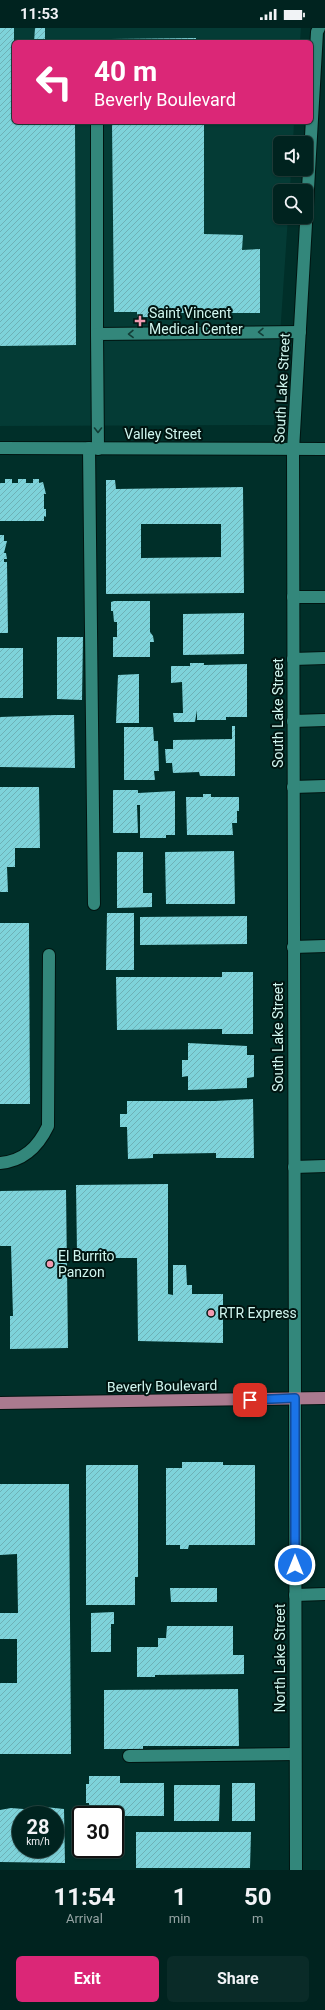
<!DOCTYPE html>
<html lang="en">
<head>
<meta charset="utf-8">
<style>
  :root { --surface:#00231f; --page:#0a2b28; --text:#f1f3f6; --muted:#95a4a4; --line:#22403d; --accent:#db2777 }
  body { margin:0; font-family:Roboto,sans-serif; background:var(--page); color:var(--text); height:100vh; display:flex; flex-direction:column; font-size:15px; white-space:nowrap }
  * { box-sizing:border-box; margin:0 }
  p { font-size:13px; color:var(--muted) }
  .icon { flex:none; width:22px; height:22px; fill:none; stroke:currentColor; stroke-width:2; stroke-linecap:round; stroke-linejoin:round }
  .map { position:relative; height:1842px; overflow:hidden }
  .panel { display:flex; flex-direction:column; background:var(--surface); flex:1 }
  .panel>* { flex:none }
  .top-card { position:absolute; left:12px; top:12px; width:301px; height:84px; border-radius:6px; box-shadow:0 1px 3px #0004,0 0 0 1px var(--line); background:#db2777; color:#fff; overflow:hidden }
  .controls { position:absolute; left:273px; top:108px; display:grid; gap:8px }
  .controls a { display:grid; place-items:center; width:40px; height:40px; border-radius:6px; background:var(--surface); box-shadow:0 1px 3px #0004,0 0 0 1px var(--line); font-size:20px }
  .speed { position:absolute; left:12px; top:1778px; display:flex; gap:8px; font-size:20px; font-weight:700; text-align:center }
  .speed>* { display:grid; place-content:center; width:52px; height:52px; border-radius:50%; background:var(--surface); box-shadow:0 1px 3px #0004,0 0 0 1px var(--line); line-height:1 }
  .speed small { font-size:10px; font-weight:400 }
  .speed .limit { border:2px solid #111; border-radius:6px; background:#fff; color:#111 }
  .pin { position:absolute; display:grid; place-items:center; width:34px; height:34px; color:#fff; margin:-17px; border-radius:8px; box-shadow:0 2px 6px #0006 }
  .me { position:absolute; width:44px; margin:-22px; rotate:0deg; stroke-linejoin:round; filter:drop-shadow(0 0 3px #0008) }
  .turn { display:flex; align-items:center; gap:14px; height:84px; padding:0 16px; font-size:18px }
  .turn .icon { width:52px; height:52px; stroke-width:2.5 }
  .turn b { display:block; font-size:28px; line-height:34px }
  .eta { display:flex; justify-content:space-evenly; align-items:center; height:68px; text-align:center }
  .eta b { font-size:24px; font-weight:700; line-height:28px }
  .primary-button { display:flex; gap:8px; margin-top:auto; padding:8px 16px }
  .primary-button a { flex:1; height:46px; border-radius:6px; background:var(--accent); color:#fff; font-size:16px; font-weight:700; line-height:46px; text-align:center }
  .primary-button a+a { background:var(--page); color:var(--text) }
  .status { display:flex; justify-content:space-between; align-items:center; height:28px; padding:0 20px; background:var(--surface); direction:ltr }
  .status svg { height:11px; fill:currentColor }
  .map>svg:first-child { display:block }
</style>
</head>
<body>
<div class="status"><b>11:53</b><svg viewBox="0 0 49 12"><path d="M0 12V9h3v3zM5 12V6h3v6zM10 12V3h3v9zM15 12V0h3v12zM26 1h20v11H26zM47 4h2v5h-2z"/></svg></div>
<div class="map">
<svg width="325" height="1842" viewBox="0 0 325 1842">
  <defs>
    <pattern id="building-hatch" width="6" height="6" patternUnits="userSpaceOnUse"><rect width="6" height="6" fill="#7ed3da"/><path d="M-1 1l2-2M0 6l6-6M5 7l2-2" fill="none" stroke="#6eb1b6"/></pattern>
  </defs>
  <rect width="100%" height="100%" fill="#002f29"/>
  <path fill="#043b35" d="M0,0H301L300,14H14V94H294L293,115H280V141H291L290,163H280V189H288L274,397L0,398Z"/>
  <g fill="url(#building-hatch)" fill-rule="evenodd">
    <path d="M0,0H14V94H75L76,317L0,318Z"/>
    <path d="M35,0H45V14H34Z"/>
    <path d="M196,10V14H112L111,11Z"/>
    <path d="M112,94H204V206L243,207L242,222L260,221V285H150V289H137V284H114Z"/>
    <path d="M5,451H12V455H18V451H26V455H33V451H39V455L43,454L46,466H44V481H46V489L44,488V493H0V455H5Z"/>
    <path d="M106,452H115L116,461L243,459L244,565L106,566ZM141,496H221V529L141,530Z"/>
    <path d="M0,507H4V513H7L4,525H6L7,531H4V534H7L8,605H0Z"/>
    <path d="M114,573H150V604L153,608L154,614H150V629H113V609H117V594H114L113,583H111V574Z"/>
    <path d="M244,585V626L183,627V586Z"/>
    <path d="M57,609H83L82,672L57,671Z"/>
    <rect x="0" y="620" width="23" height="50"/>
    <path d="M190,635H204V637L247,636V689H226V692H197V682L195,694H174L173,685H183L182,654L171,655V638H190Z"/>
    <path d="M139,646V695H116L118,647Z"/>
    <path d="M56,687H74L75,740L0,739V689Z"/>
    <path d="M232,698H235V748H200L199,744L173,745L172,735H166L165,721H173V712L232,711Z"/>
    <path d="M124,699H153L154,713H158L159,743H154L155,752H124Z"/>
    <path d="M0,759H39L40,820H15V839H7L8,864H0Z"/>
    <path d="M113,762H138V765L175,763V807H166V810H140V777H137L138,805H113Z"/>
    <path d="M203,766H211V769H239V783H237V795H232L233,807H187L186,769H203Z"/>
    <path d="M234,823L235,876H166L165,824Z"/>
    <path d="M117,824H143V865H152V879L117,880Z"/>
    <path d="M107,885H134V942H106Z"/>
    <path d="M247,888V916L140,917V889Z"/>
    <path d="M0,895H29L30,1076H0Z"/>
    <path d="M222,944H253V1006H222V1001L117,1002L116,949H222Z"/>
    <path d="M188,1015L247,1018V1027H254V1049L247,1050V1060L188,1062V1048L182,1049V1032H188Z"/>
    <path d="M253,1071L254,1130H216V1125L153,1126V1130L128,1131L127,1099H120V1086H127V1073H215Z"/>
    <path d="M168,1156V1266L173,1267V1237H186L187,1257H192V1266H223V1315L138,1313L137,1230H115L114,1224L77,1225L76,1157Z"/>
    <path d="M66,1162L68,1320L10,1321V1288H13L11,1218H0V1163Z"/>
    <path d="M182,1434H223V1437H255V1517H189L188,1521H180V1517H166V1440H182Z"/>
    <path d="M86,1437H138V1549H135V1577H86Z"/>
    <path d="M0,1456H69L71,1726H0V1655H17V1611H0V1585H18L17,1526L0,1527Z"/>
    <path d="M170,1560H217V1574H171Z"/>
    <path d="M114,1584V1596H111V1624H91V1585Z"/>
    <path d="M167,1598H233V1627H244V1646L155,1647V1649H137V1619H158V1610H166Z"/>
    <path d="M238,1661L239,1718H143V1721H104V1662Z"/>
    <path d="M89,1748H120V1755H164V1788H117V1792H115V1787H89V1775H86V1756H89Z"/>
    <rect x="232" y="1755" width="23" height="38"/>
    <path d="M174,1757H220L219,1793H174Z"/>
    <path d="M45,1779L64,1781L65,1835L0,1834V1782L11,1780L36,1782ZM21,1787H55V1821H21Z"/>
    <path d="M136,1804H251L250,1840H136Z"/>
  </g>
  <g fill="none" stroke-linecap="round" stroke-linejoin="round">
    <defs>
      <g id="service">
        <path d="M97,94V306"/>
        <path d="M89,420L94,876"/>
        <path d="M98,421L97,306L300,304"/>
        <path d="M293,569H325"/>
        <path d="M293,631L325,630"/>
        <path d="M293,693L325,692"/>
        <path d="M293,759L325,758"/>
        <path d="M0,1135C24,1133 38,1119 48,1098L49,927"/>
        <path d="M294,1139L325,1138"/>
        <path d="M295,1567L325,1566"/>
        <path d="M129,1728L295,1726"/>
      </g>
      <g id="minor">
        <path d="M0,420L325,421"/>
        <path d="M293,919L325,918"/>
        <path d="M296,1842L293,422L317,4L319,0"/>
      </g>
      <path id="primary" d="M0,1375L325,1370"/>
    </defs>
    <use href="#service" stroke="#001511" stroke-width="14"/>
    <use href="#minor" stroke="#001511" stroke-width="14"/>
    <use href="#primary" stroke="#001511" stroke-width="14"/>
    <use href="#service" stroke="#33877b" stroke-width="12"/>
    <use href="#minor" stroke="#33877b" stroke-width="12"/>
    <use href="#primary" stroke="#aa7a8f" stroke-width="12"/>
  </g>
  <defs><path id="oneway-chevron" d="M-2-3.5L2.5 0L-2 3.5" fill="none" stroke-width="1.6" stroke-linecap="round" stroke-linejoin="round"/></defs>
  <g stroke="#123d36">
    <use href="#oneway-chevron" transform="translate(261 304) rotate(179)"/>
    <use href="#oneway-chevron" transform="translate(131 306) rotate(179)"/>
    <use href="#oneway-chevron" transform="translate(98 402) rotate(90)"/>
  </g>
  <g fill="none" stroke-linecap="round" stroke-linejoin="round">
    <defs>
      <path id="route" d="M250,1372L295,1370V1537"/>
    </defs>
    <use href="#route" stroke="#114b97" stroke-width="10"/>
    <use href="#route" stroke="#1a73e8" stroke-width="7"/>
  </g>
  <g fill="#f19ab1" stroke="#001511" stroke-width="1.5">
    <path d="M138 287h4v4h4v4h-4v4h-4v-4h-4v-4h4z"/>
    <circle cx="50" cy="1236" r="4"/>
    <circle cx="211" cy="1285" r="4"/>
  </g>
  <g text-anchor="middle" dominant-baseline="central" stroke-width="4" stroke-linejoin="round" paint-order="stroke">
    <g font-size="14" fill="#d0f6ef" stroke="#001511" text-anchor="start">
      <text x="149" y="285">Saint Vincent<tspan x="149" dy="16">Medical Center</tspan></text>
      <text x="58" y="1228">El Burrito<tspan x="58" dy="16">Panzon</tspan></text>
      <text x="219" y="1285">RTR Express</text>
    </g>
    <g font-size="14" fill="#d0f6ef" stroke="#001511">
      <text transform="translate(282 360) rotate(-87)">South Lake Street</text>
      <text x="163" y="406">Valley Street</text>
      <text transform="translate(278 685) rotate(-90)">South Lake Street</text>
      <text transform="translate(278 1009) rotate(-90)">South Lake Street</text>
      <text transform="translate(162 1358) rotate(-1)">Beverly Boulevard</text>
      <text transform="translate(280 1630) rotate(-90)">North Lake Street</text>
    </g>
  </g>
</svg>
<div class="controls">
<a><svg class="icon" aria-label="sound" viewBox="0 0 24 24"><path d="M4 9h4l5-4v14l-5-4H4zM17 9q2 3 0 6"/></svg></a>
<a><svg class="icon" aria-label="search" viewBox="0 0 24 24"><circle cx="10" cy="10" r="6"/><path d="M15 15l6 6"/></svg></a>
</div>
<div class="speed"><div>28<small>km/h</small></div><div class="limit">30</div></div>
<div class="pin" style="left:250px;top:1372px;background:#d93025"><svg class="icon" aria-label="arrive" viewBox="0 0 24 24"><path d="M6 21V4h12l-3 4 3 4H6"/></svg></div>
<svg class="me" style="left:295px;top:1537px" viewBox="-20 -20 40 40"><circle r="17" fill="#1a73e8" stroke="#fff" stroke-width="3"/><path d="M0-11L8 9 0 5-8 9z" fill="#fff"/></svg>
<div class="top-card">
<div class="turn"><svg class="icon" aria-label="left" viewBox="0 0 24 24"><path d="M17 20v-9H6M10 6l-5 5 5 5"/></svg><div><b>40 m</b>Beverly Boulevard</div></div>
</div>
</div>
<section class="panel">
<div class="eta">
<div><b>11:54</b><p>Arrival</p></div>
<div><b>1</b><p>min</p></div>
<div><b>50</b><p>m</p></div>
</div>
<div class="primary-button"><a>Exit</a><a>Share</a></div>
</section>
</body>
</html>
